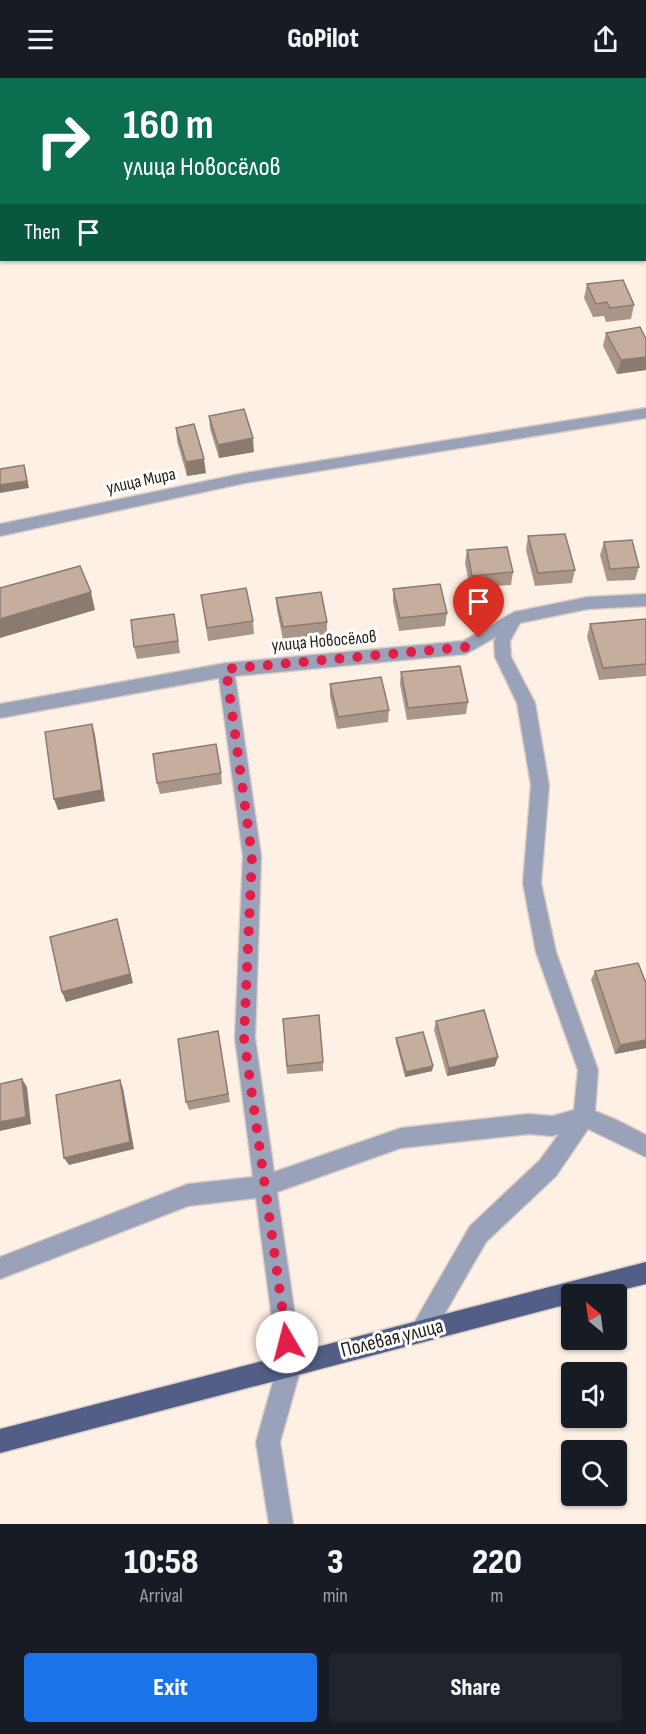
<!DOCTYPE html>
<html lang="en">
<head>
<meta charset="utf-8">
<style>
  :root { --surface:#171b24; --page:#20242c; --text:#f1f3f6; --muted:#9ea1a6; --accent:#1a73e8 }
  body { margin:0; font-family:"Sofia Sans Condensed",sans-serif; background:var(--page); color:var(--text); height:100vh; display:flex; flex-direction:column; font-size:22px; white-space:nowrap }
  * { box-sizing:border-box; margin:0 }
  p { font-size:20px; color:var(--muted) }
  .icon { flex:none; width:33px; height:33px; fill:none; stroke:currentColor; stroke-width:2; stroke-linecap:round; stroke-linejoin:round }
  .map { position:relative; height:1446px; overflow:hidden }
  .drawer { display:flex; flex-direction:column; background:var(--surface); flex:1 }
  .drawer>* { flex:none }
  .top-card { position:absolute; left:0px; top:0px; width:646px; height:183px; box-shadow:0 2px 4px #0004; background:#0b6e4f; color:#fff; overflow:hidden }
  .needle { width:39px; rotate:331deg }
  .fabs { position:absolute; left:561px; top:1206px; display:grid; gap:12px }
  .fabs a { display:grid; place-items:center; width:66px; height:66px; border-radius:6px; background:var(--surface); box-shadow:0 2px 4px #0004; font-size:30px }
  .pin { position:absolute; display:grid; place-items:center; width:51px; height:51px; color:#fff; margin:-62px -26px; border-radius:50% 50% 50% 0; rotate:-45deg; box-shadow:0 0 6px #0007 }
  .pin .icon { rotate:45deg }
  .me { position:absolute; width:66px; margin:-33px; rotate:352deg; stroke-linejoin:round; filter:drop-shadow(0 0 4px #0008) }
  .turn { display:flex; align-items:center; gap:21px; height:126px; padding:0 24px; font-size:27px }
  .turn .icon { width:78px; height:78px; stroke-width:2.5 }
  .turn b { display:block; font-size:42px; line-height:51px }
  .then { display:flex; align-items:center; height:57px; padding:0 24px; background:#0003; gap:12px; font-size:22px }
  .eta { display:flex; justify-content:space-evenly; align-items:center; height:102px; text-align:center }
  .eta b { font-size:36px; font-weight:800; line-height:42px }
  .cta { display:flex; gap:12px; margin-top:auto; padding:12px 24px }
  .cta a { flex:1; height:69px; border-radius:6px; background:var(--accent); color:#fff; font-size:24px; font-weight:800; line-height:69px; text-align:center }
  .cta a+a { background:var(--page); color:var(--text) }
  header { display:flex; justify-content:space-between; align-items:center; height:78px; padding:0 24px; background:var(--surface); font-size:27px; font-weight:800 }
  .map>svg:first-child { display:block }
</style>
</head>
<body>
<header><svg class="icon" aria-label="menu" viewBox="0 0 24 24"><path d="M4 6h16M4 12h16M4 18h16"/></svg>GoPilot<svg class="icon" aria-label="share" viewBox="0 0 24 24"><path d="M12 15V3M7 8l5-5 5 5M5 13v7h14v-7"/></svg></header>
<div class="map">
<svg width="646" height="1446" viewBox="0 0 646 1446">
  <rect width="100%" height="100%" fill="#fff0e5"/>
  <g fill="none" stroke-linecap="round" stroke-linejoin="round">
    <g fill="#bdcaf6" fill-rule="evenodd">
      <rect x="645" y="38" width="1" height="20"/>
      <rect x="0" y="49" width="2" height="20"/>
    </g>
    <defs>
      <g id="minor">
        <path d="M646,330V340L245,405L0,458V446L245,395Z"/>
        <path d="M646,516V528L588,531L520,545L510,563L511,579L535,625L549,707L541,805L556,874L598,992L595,1033L619,1043L646,1057V1079L588,1051L556,1098L486,1164L430,1261L422,1264L414,1261L411,1253L414,1245L470,1148L540,1082L559,1056L552,1058L529,1056L401,1070L277,1114L302,1286L280,1364L293,1446H269L256,1364L278,1286L256,1120L188,1128L0,1201V1179L188,1106L253,1099L235,960L243,778L219,600L0,640V626L226,585L463,563L514,534L588,519ZM496,559L494,563L495,579L517,625L531,707L523,805L536,874L578,992L574,1032L552,1038L529,1036L401,1050L274,1094L255,960L261,778L235,598L466,576Z"/>
      </g>
      <path id="major" d="M646,1184V1206L605,1216H572V1225L0,1375V1351Z"/>
    </defs>
    <use href="#minor" stroke="#dccec4" stroke-width="3"/>
    <use href="#major" stroke="#dccec4" stroke-width="3"/>
    <use href="#minor" fill="#9aa2ba" fill-rule="evenodd"/>
    <use href="#major" fill="#535e87" fill-rule="evenodd"/>
  </g>
  <g fill="#aa9688">
    <path d="M587,206L634,227L631,241L606,244L604,238L593,239L584,220Z"/>
    <path d="M606,255L646,261V292L617,296L603,268Z"/>
    <path d="M209,338L254,374L219,380L210,351Z"/>
    <path d="M176,350L206,395L187,398L177,363Z"/>
    <path d="M528,458L575,492L572,505L535,508L526,472Z"/>
    <path d="M604,464L639,489L635,502L607,503L600,477Z"/>
    <path d="M467,472L513,494L511,507L470,510L465,485Z"/>
    <path d="M393,511L447,535L445,548L399,553L393,524Z"/>
    <path d="M201,517L253,543L254,556L208,563Z"/>
    <path d="M276,520L327,544V556L283,562L277,532Z"/>
    <path d="M174,536L180,575L137,581L134,569Z"/>
    <path d="M646,541V598L599,602L587,559L590,546Z"/>
    <path d="M401,594L468,624L466,636L407,642L400,606Z"/>
    <path d="M330,606L389,632L388,644L337,651L330,618Z"/>
    <path d="M221,695L222,706L160,716L157,705Z"/>
    <path d="M595,893L646,905V970L615,976L591,902Z"/>
    <path d="M283,941L323,984V993L287,996Z"/>
    <path d="M436,943L495,988L447,998L434,952Z"/>
    <path d="M218,953L230,1024L189,1032L186,1024Z"/>
    <path d="M396,960L433,988L432,993L405,999L396,964Z"/>
  </g>
  <g fill="#8b7a6f">
    <path d="M646,279V292L617,296L621,282Z"/>
    <path d="M253,360L254,374L219,380L218,367Z"/>
    <path d="M204,381L206,395L187,398L186,384Z"/>
    <path d="M24,387L29,410L0,415V407Z"/>
    <path d="M91,514L95,532L0,560V541Z"/>
    <path d="M92,646L95,657L105,723L58,732L54,721Z"/>
    <path d="M117,841L133,905L66,924L62,914Z"/>
    <path d="M646,962V970L615,976L620,967Z"/>
    <path d="M498,979L495,988L447,998L449,990Z"/>
    <path d="M433,988L432,993L405,999L406,994Z"/>
    <path d="M22,1001L27,1009L31,1046L0,1053V1044Z"/>
    <path d="M120,1002L123,1010L134,1071L69,1087L64,1080Z"/>
  </g>
  <g fill="#c6ae9e" stroke="#8b7a6f" stroke-width="1.5">
    <path d="M623,202L634,227L610,230L607,224L596,226L587,206Z"/>
    <path d="M640,249L646,261V279L621,282L606,255Z"/>
    <path d="M244,331L253,360L218,367L209,338Z"/>
    <path d="M194,346L204,381L186,384L176,350Z"/>
    <path d="M24,387L27,403L0,407V391Z"/>
    <path d="M565,456L575,492L538,495L528,458Z"/>
    <path d="M632,462L639,489L610,491L604,464Z"/>
    <path d="M507,469L513,494L472,498L467,472Z"/>
    <path d="M80,488L91,514L0,541V510Z"/>
    <path d="M440,506L447,535L400,540L393,511Z"/>
    <path d="M246,510L253,543L207,550L201,517Z"/>
    <path d="M321,514L327,544L283,549L276,520Z"/>
    <path d="M174,536L178,563L134,569L131,542Z"/>
    <path d="M646,541V586L603,590L590,546Z"/>
    <path d="M460,588L468,624L408,630L401,594Z"/>
    <path d="M381,599L389,632L338,639L330,606Z"/>
    <path d="M92,646L102,712L54,721L45,654Z"/>
    <path d="M216,666L221,695L157,705L153,676Z"/>
    <path d="M117,841L130,896L62,914L50,859Z"/>
    <path d="M638,885L646,905V962L620,967L595,893Z"/>
    <path d="M484,932L498,979L449,990L436,943Z"/>
    <path d="M319,937L323,984L287,988L283,941Z"/>
    <path d="M218,953L228,1016L186,1024L178,961Z"/>
    <path d="M423,954L433,988L406,994L396,960Z"/>
    <path d="M22,1001L26,1039L0,1044V1006Z"/>
    <path d="M120,1002L130,1064L64,1080L56,1017Z"/>
  </g>
  <g fill="none" stroke-linecap="round" stroke-linejoin="round">
    <path stroke="#e11d48" stroke-width="10" stroke-dasharray="0 18" d="M287,1264L244,960L252,778L226,591L466,569L479,560"/>
  </g>
  <g text-anchor="middle" dominant-baseline="central" stroke-width="6" stroke-linejoin="round" paint-order="stroke">
    <g font-size="18" fill="#271e18" stroke="#fff">
      <text transform="translate(141 403) rotate(-12)">улица Мира</text>
      <text transform="translate(324 563) rotate(-5)">улица Новосёлов</text>
    </g>
    <g font-size="21" fill="#271e18" stroke="#fff">
      <text transform="translate(392 1260) rotate(-14)">Полевая улица</text>
    </g>
  </g>
</svg>
<div class="fabs">
<a><svg class="needle" viewBox="-14 -14 28 28"><path d="M0-13l5 13h-10z" fill="#e53935"/><path d="M0 13l5-13h-10z" fill="#9ea1a6"/></svg></a>
<a><svg class="icon" aria-label="sound" viewBox="0 0 24 24"><path d="M4 9h4l5-4v14l-5-4H4zM17 9q2 3 0 6"/></svg></a>
<a><svg class="icon" aria-label="search" viewBox="0 0 24 24"><circle cx="10" cy="10" r="6"/><path d="M15 15l6 6"/></svg></a>
</div>
<div class="pin" style="left:479px;top:560px;background:#d93025"><svg class="icon" aria-label="arrive" viewBox="0 0 24 24"><path d="M6 21V4h12l-3 4 3 4H6"/></svg></div>
<svg class="me" style="left:287px;top:1264px" viewBox="-20 -20 40 40"><circle r="19" fill="#fff"/><path d="M0-13L10 11 0 6-10 11z" fill="#e11d48"/></svg>
<div class="top-card">
<div class="turn"><svg class="icon" aria-label="right" viewBox="0 0 24 24"><path d="M7 20v-9h11M14 6l5 5-5 5"/></svg><div><b>160 m</b>улица Новосёлов</div></div>
<div class="then">Then<svg class="icon" aria-label="arrive" viewBox="0 0 24 24"><path d="M6 21V4h12l-3 4 3 4H6"/></svg></div>
</div>
</div>
<section class="drawer">
<div class="eta">
<div><b>10:58</b><p>Arrival</p></div>
<div><b>3</b><p>min</p></div>
<div><b>220</b><p>m</p></div>
</div>
<div class="cta"><a>Exit</a><a>Share</a></div>
</section>
</body>
</html>
